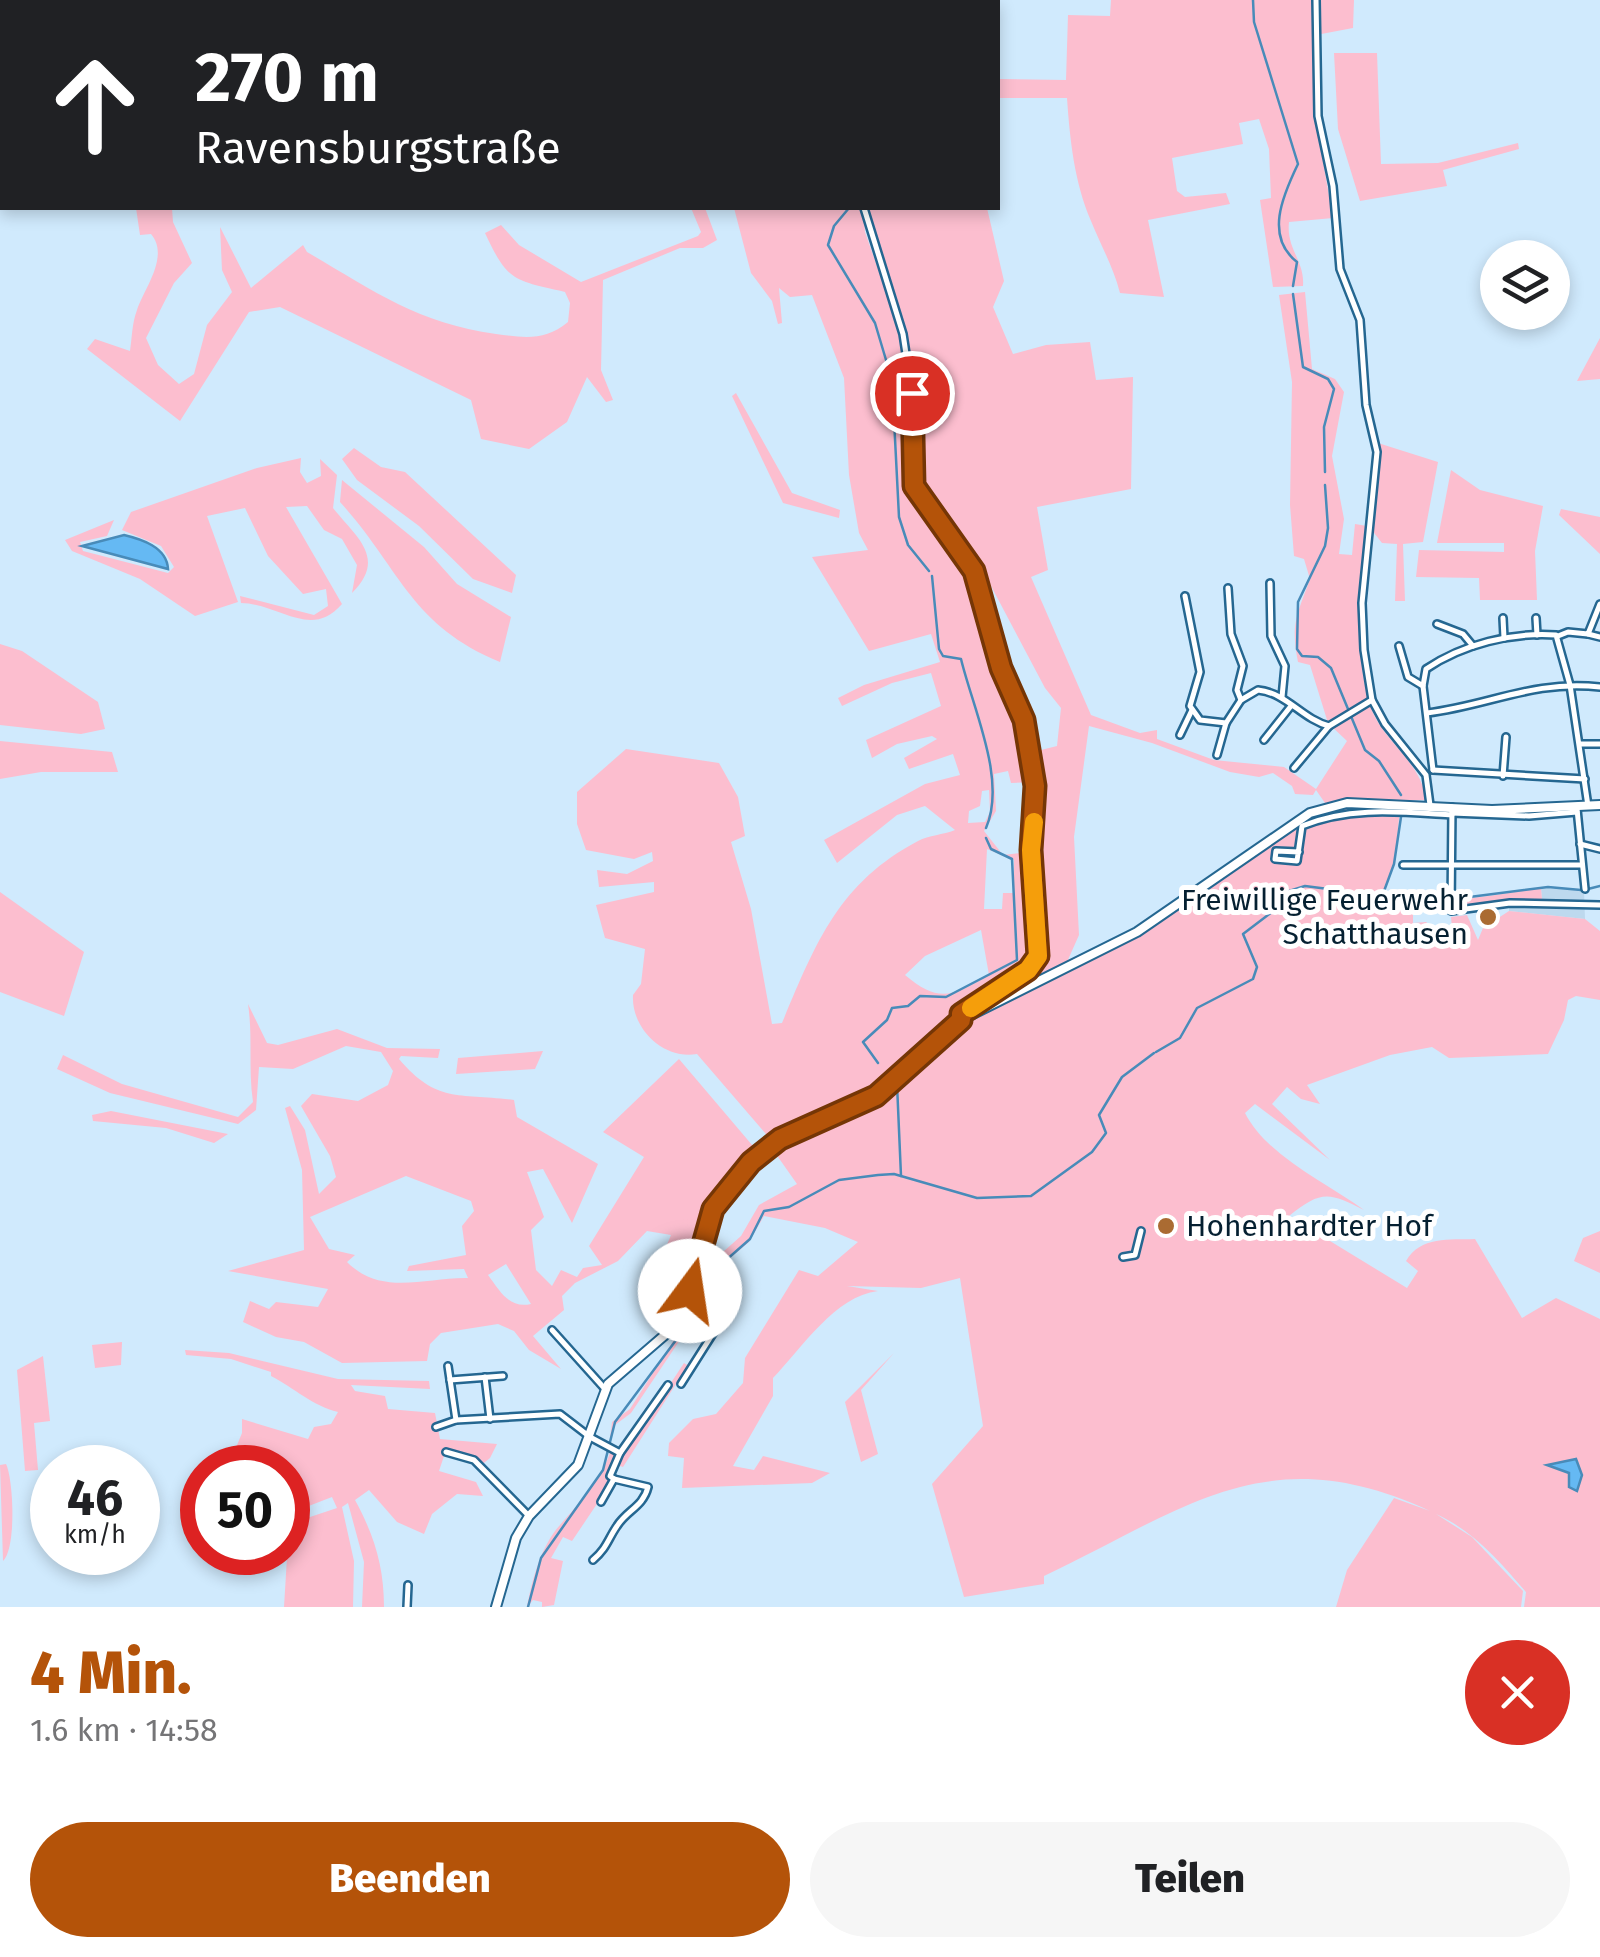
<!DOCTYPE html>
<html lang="de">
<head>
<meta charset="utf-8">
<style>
  :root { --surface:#fff; --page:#f6f6f6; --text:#202124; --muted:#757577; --accent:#b45309 }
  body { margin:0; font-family:"Fira Sans",sans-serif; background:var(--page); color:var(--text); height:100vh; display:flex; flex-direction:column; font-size:38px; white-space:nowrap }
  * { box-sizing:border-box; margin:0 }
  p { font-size:32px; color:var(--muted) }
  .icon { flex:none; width:55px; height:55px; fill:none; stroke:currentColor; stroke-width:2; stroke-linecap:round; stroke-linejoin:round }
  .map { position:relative; height:1607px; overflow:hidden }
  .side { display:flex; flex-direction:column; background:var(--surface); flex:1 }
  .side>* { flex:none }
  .guide { position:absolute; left:0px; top:0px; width:1000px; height:210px; box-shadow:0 5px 15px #0003; background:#202124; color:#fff; overflow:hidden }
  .tools { position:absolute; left:1480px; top:240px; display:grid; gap:20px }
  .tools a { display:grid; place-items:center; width:90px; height:90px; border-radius:50%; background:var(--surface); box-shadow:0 5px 15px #0003; font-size:50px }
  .speed { position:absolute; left:30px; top:1445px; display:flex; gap:20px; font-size:50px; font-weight:700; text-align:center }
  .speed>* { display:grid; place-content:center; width:130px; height:130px; border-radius:50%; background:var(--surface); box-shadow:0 5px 15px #0003; line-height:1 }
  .speed small { font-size:25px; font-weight:400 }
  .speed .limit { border:15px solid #d22; background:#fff; color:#111 }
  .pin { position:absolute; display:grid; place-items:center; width:85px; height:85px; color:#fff; margin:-42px; border:5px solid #fff; border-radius:50%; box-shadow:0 2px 10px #0007 }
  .me { position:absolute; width:110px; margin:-55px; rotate:14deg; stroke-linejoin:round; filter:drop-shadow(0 0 8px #0008) }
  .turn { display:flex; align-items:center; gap:35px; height:210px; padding:0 30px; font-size:45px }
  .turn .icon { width:130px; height:130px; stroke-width:2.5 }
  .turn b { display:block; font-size:70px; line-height:85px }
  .round { display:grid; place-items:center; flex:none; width:105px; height:105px; border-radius:52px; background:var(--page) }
  .summary { display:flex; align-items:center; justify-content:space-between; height:170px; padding:0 30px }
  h1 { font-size:60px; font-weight:800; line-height:75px; color:var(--accent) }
  .cta { display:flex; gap:20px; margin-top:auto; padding:20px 30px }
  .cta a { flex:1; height:115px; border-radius:60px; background:var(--accent); color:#fff; font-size:40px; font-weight:800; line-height:115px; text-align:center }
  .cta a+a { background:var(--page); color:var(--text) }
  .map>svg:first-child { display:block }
</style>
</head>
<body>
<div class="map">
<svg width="1600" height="1607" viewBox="0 0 1600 1607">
  <rect width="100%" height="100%" fill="#d0eafd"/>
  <path fill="#bdd9ee" d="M1541,888L1584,890L1585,919L1509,911V902L1542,899Z"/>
  <g fill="#fcbecf" fill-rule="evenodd">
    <path d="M0,0H467V2H2L0,153Z"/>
    <path d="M1111,0H1313L1316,122L1333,218L1289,222C1286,249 1305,261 1303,286L1273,287L1260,200L1271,198L1269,149L1259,119L1239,123L1243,144L1172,158L1177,191L1185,197L1226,193L1230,204L1148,220L1164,297L1120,293C1113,266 1101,246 1091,221C1074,181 1070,140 1067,98H998V79L1066,80L1068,15L1110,16Z"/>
    <path d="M1318,0H1354L1353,28L1316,35Z"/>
    <path d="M1334,53H1377L1381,164L1438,163L1518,143L1519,149L1443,170L1447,186L1360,201L1338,129Z"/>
    <path d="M136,208H172L173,222L192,263L174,283L146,338L158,365L179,384L194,374L207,325L232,292L222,270L220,227L251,288L303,245L307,252C374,291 417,323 496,334C525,338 545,341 568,322L570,303L565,292C513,280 508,282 485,233L501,225L519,245L581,282L698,236L701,232L691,208H705L717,240L703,248H680L603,280L601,370L613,400L606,402L587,377L567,422L529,449L481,439L471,400L280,307L249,312L180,421L87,349L95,339L130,351C132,338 132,323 137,310C144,289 170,256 151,234L140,235Z"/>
    <path d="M734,208H863L865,232L901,335L910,392L912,486L973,571L1000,672L1021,718L1033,782L1011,783L1008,771L994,774L996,811L984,831L1003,855L1029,852L1038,946L1043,945L1033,752L1057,746L1061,708L1045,688L990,584L917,491L914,385L906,340L867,208H987L1004,281L993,307L1013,354L1046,345L1090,342L1096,380L1133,377L1131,489L1037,507L1048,570L1031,577L1091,715L1140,733L1157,730V739L1214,760L1284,767L1316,789L1347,741L1328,723L1310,665L1298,662C1290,623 1298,613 1310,579L1304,559L1294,556L1290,505L1292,382L1279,295L1305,292L1312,369L1335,379L1344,392L1332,456L1344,519L1339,554L1352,555L1355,524L1367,526C1361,583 1353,647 1369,702C1380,741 1421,759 1426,800L1325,803L1316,790L1313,795L1295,794L1292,786L1273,773L1259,777L1230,772L1152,743L1089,726L1074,837L1079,935L1067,962L1005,995L1031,968L1025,967L958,1010L955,1021L877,1089L772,1141L697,1054C663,1060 631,1028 633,995L641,984L645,949L605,938L596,905L654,892V882L599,887L597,870L627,874L653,861L652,852L634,859L586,850L577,824V792L626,749L719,763L738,797L745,836L731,842L751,909L772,1024L782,1023C815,945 838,883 918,841C929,835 943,835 955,830L925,806L897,815L837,863L824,840L925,784L960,775L953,754L909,769L904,758L937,739L932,736L897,744L872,758L866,740L941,706L931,673L892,683L842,706L838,698L864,685L940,662L931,634L869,651L812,557L868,550L859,533L849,475L844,378L812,295L790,297L779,288L782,323L778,324L772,301L751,273ZM989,790L990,812L985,822L968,823L969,811L980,806L982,791ZM987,849L1014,860V893H1003L1002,909H984ZM981,930L989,975C952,997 938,1003 905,975L925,956Z"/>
    <path d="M1600,338V379L1577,381Z"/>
    <path d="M736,393L792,493L840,510L839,518L783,503L732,396Z"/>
    <path d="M1378,443L1438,462L1423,542L1403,544L1405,601H1395L1397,544L1382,543L1371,529L1380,463Z"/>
    <path d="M354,448L381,467L405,472L516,575L512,593L473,579L419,526L357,480L342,459Z"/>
    <path d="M301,458L300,472L307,483L321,476L320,459L337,475L333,508C357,538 387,558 352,593L357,565L342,539L324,530L307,506L286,507L342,604C311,640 280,604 241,603L240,596L314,615L328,606L326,589L303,594L268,556L245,508L207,516L238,602L195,616L140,579L72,551L65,540L114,520L107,536L80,542L83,551L168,573L174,567L161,546L122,530L131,512L257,468Z"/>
    <path d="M1451,470L1480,490L1543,506L1535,551L1537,600H1480L1479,578L1416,577L1419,550L1504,552V543H1437Z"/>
    <path d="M342,480L424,547L457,584L511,617L500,662C410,625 400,568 340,502Z"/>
    <path d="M1561,509L1600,517V554L1559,515Z"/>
    <path d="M0,644L22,651L98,702L105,729L81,734L0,725Z"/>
    <path d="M0,741L112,752L118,772H41L0,779Z"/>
    <path d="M1355,807H1400L1395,864L1384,890C1418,911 1500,894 1541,888L1542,899L1457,908H1449L1447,901L1413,905V923L1426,922L1448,942L1453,938L1451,917L1467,915L1478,940L1483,928L1509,911L1585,919L1600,931V1000L1576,996L1568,1000L1564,1020L1548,1054L1449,1058L1432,1047L1390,1055L1307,1085L1320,1104L1301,1099L1287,1087L1272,1104L1330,1160L1255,1104L1245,1113C1267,1156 1325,1182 1364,1210C1329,1192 1321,1190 1289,1216L1407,1288L1418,1271L1406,1261C1420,1236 1450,1240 1475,1239L1522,1318L1556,1298L1600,1319V1607H1524L1526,1592C1499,1561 1474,1531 1436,1514L1472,1537L1523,1591L1521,1607H1336L1347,1570L1394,1498L1430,1511C1267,1436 1187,1508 1044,1576V1584L964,1597L932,1484L983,1426L960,1278L921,1288L847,1286L878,1291C835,1296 802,1348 773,1378V1396L733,1466L754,1470L763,1456L830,1473L812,1483L682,1488L684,1458L668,1456L669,1443L693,1419L716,1414L743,1383L745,1358L799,1270L818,1276L858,1242L825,1228L764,1216L749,1242L709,1276L697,1310L689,1306L697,1275L741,1236L759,1205L797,1184L771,1147L895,1087L918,1068L912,1069C927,1054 943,1033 962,1022C1034,979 1114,950 1186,906C1242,870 1286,815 1355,807Z"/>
    <path d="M0,892L84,952L64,1016L0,992Z"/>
    <path d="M248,1004L267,1043L278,1045L337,1029L387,1048L440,1049L438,1058L401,1056L399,1059C437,1104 460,1093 514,1100L517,1117L598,1164L572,1223L543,1169L527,1172L544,1217L531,1230L536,1270L552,1286L561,1270L577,1277L583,1268L602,1265L589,1246L644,1157L603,1132L679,1059L758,1152C699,1206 704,1234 683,1305L662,1295L644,1305L655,1296L654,1276L671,1235L647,1231L618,1261L575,1283L562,1296L564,1310L533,1336L561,1369L529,1350L514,1331L498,1324L441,1333L430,1344L427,1361L342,1363L304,1342L276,1337L243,1322L250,1301L269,1309L276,1302L318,1307L328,1289L228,1271L304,1250L302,1170L285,1108L290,1106L305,1130L319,1194L336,1177L330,1156L301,1106L312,1094L358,1101L388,1085L393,1071L381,1052L346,1046L293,1069L259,1067L256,1110L238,1124L110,1093L57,1069L63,1055L122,1084L238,1117L253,1102C248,1068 253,1037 248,1004ZM406,1176L471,1201L474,1211L462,1226L466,1255L409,1266L407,1271L464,1269L468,1278C426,1277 382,1297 347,1262L355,1255L329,1249L310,1217ZM506,1264L531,1304C509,1309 500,1291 488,1275Z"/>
    <path d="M543,1051L535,1069L456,1074L458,1058Z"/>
    <path d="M111,1111L228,1134L214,1143L166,1128L93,1121L92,1115Z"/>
    <path d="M1600,1231V1273L1574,1261L1583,1238Z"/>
    <path d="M691,1313L696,1316L631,1413L615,1425L609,1447L612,1422L630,1409Z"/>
    <path d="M713,1326L623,1467L617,1465L684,1363L687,1365Z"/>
    <path d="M122,1342L121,1365L95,1368L92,1345Z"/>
    <path d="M185,1350L229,1353L338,1379L429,1381L430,1389L351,1385L355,1391L385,1396L388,1409L435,1413L440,1439L497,1444L490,1458L479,1467L445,1453L439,1471L476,1482L483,1496L457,1494L432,1514L424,1534L397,1522L369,1490L355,1500C374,1535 384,1566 384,1607H362L364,1562L348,1503L342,1507L354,1561L353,1607H284L289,1524L337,1508L332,1497L288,1514V1468L228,1467L242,1433V1419L308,1439L314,1427L331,1424L338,1412C313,1406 294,1388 271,1376V1372L231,1359L186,1355Z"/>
    <path d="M894,1353L861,1390L878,1454L861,1462L845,1402Z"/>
    <path d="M43,1356L50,1421L34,1423L38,1470L25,1471L17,1370Z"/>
    <path d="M610,1453L616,1454L611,1483L572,1541L563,1537L551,1558L563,1561L554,1605L542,1607V1602L533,1600L527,1607C532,1580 541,1546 560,1525C580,1502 599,1483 610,1453Z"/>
    <path d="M6,1464C13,1478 17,1547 3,1561L0,1465Z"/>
  </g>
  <g fill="#65b9f3" stroke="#488bb9" stroke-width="2.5">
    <path d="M124,535C141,539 167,547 168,569L82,546Z"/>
    <path d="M1576,1459L1582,1475L1577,1491L1569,1487V1473L1547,1465Z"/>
  </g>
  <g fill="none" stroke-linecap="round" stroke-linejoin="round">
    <g stroke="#488bb9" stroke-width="2.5">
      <path d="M706,0L707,2"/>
      <path d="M1253,0L1254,22L1298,164C1282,197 1265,237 1297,262L1293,286"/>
      <path d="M888,2V0"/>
      <path d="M849,208L834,226L828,245L875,323L892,380L899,517L908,545L929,571"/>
      <path d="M1293,294L1303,367L1328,379L1334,389L1324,427L1325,472"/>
      <path d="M1325,485L1328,528L1325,546L1298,602L1297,649L1302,656L1318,657L1331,668L1365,750L1379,761L1401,795"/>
      <path d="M932,576L939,649L943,656L961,659C973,709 1007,780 986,828"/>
      <path d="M1588,889L1600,886"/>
      <path d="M1454,899L1548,887L1581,890"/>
      <path d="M1380,902L1394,864L1401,817"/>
      <path d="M1156,1052L1180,1038L1197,1008L1253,979L1257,967L1243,934L1272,912L1286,892L1305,886L1359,893L1390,905L1445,901"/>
      <path d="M878,1063L863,1042L887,1020L892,1008L908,1006L920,996L946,997L1017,960L1012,859L991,849L986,838"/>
      <path d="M897,1084L901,1176"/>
      <path d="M528,1607L541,1558L603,1470L615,1422L691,1320L708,1276L750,1239L764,1211L789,1207L839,1180L878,1175L894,1174L977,1198L1031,1196L1092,1152L1106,1133L1099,1115L1122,1077L1154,1053"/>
    </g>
    <defs>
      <g id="minor">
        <path d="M443,0L444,2"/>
        <path d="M662,0L664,2"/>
        <path d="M755,0L756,2"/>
        <path d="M1316,0L1318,116L1333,186L1340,269L1360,320L1366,405L1377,452L1362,603L1364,650L1372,700L1385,724L1426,775L1430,805"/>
        <path d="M0,150H2"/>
        <path d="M864,208L903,334L912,393L914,487L972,566L1001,668L1025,725L1035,786L1031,850L1038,955L1028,969L961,1013V1020"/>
        <path d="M1270,583L1271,636L1285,666L1282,697"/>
        <path d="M1228,588L1231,634L1243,666L1237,690L1241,700"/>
        <path d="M1185,596L1200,672L1190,706L1200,720L1226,723L1241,700L1258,690C1287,693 1302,719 1329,726L1372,700"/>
        <path d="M1503,618L1504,638"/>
        <path d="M1536,618L1537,635"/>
        <path d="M1437,624L1463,634L1473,646"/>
        <path d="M1588,634L1600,637"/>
        <path d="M1558,636L1568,632L1588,634L1600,604"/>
        <path d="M1399,646L1408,677L1423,686"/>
        <path d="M1427,713C1491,705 1532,680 1600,687"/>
        <path d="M1180,735L1192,710"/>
        <path d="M1264,740L1291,706"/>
        <path d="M1581,744H1600"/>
        <path d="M1217,755L1226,723"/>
        <path d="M1294,768L1329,726"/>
        <path d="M1433,770L1423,686L1426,669C1463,644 1512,632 1556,635L1570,685L1588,806"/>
        <path d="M1433,770L1585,779"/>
        <path d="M1503,776L1506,737"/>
        <path d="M1452,807L1451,911L1510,903L1600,905"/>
        <path d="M1577,809L1585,889"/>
        <path d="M1452,813L1529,816L1577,812"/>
        <path d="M1580,844L1600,849"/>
        <path d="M1299,852L1276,851L1275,859L1297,861L1302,826C1350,806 1401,812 1452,815"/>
        <path d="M1403,865H1582"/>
        <path d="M1123,1257L1135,1255L1141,1231"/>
        <path d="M552,1330L605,1389"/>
        <path d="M485,1377L490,1419"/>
        <path d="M450,1380L503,1376"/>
        <path d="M681,1384L719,1324L685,1305"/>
        <path d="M456,1420L560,1414L590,1437L620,1453"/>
        <path d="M436,1427L456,1420L448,1366"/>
        <path d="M446,1452L474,1460L529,1516"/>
        <path d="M614,1479L610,1476L620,1453L668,1385"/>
        <path d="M601,1502L614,1479"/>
        <path d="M593,1560C607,1548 608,1539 617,1526C627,1510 643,1507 648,1487L614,1479"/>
        <path d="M407,1607L408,1585"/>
      </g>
      <path id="major" d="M496,1607L516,1538L529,1516L578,1465L608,1384L673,1328L690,1291L713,1209L734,1179L775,1142L876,1096L961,1020L1137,932L1310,813L1347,803L1492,810L1600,805"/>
    </defs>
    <use href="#minor" stroke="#256791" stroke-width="10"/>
    <use href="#major" stroke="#256791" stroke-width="12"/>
    <use href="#minor" stroke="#fff" stroke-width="5"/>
    <use href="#major" stroke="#fff" stroke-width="8"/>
  </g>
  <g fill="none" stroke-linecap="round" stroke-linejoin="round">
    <defs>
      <path id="route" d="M690,1291L713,1209L751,1162L780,1139L876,1096L961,1020V1014L1028,970L1038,956L1031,850L1035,786L1024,720L1001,668L974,571L914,486L912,393"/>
    </defs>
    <use href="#route" stroke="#753606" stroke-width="25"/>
    <use href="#route" stroke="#b45309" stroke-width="18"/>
    <path stroke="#f59e0b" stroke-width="18" d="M971,1008L1028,970L1038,956L1031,850L1034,822"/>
  </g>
  <g fill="#aa6b32" stroke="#fff" stroke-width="4">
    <circle cx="1488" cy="917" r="10"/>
    <circle cx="1166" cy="1226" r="10"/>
  </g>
  <g text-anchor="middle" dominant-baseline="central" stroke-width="10" stroke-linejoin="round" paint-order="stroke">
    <g font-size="30" fill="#052031" stroke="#fff" text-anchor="end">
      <text x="1468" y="900">Freiwillige Feuerwehr<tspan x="1468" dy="34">Schatthausen</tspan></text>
      <text x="1186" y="1226" text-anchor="start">Hohenhardter Hof</text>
    </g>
  </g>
</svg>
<div class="tools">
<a><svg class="icon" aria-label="layers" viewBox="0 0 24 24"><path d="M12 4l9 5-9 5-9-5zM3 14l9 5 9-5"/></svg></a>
</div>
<div class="speed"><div>46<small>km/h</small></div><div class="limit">50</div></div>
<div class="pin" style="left:912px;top:393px;background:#d93025"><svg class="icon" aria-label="arrive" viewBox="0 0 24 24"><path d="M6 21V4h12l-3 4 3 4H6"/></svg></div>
<svg class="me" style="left:690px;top:1291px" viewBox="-20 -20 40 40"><circle r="19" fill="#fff"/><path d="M0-13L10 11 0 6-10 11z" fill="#b45309"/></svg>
<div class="guide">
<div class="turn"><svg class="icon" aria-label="ahead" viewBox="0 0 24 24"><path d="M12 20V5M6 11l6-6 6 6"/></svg><div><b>270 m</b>Ravensburgstraße</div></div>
</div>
</div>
<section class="side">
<div class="summary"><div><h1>4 Min.</h1><p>1.6 km · 14:58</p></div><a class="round" style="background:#d93025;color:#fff"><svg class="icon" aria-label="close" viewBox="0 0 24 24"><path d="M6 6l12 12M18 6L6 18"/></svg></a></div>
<div class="cta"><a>Beenden</a><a>Teilen</a></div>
</section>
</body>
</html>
